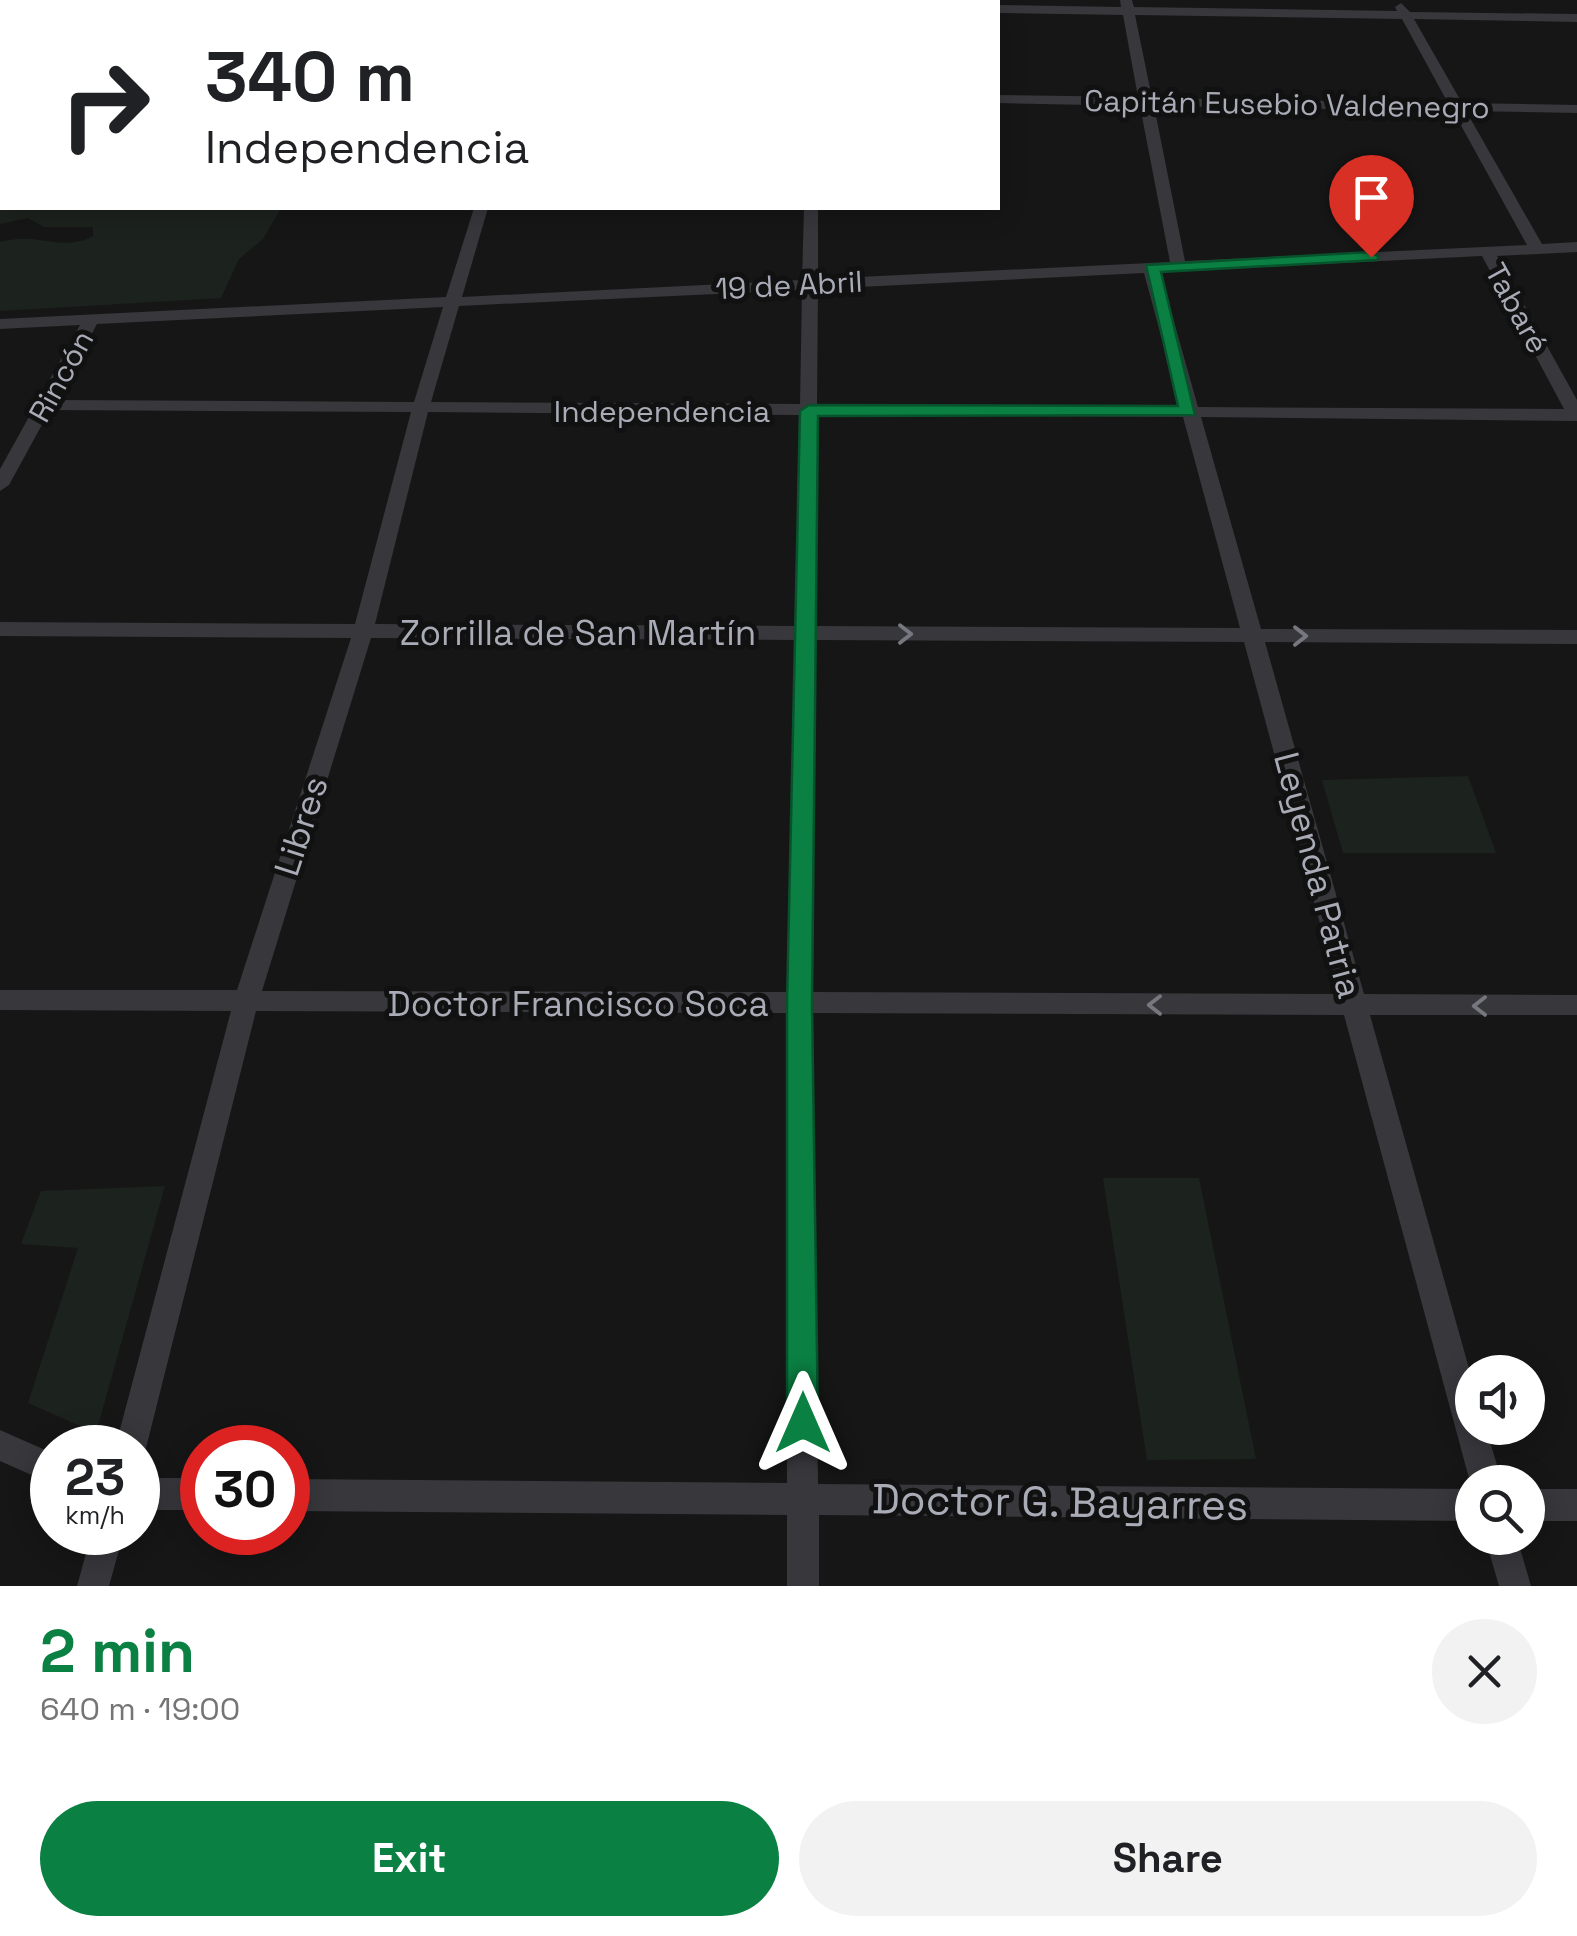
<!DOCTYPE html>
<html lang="en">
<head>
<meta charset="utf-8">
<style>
  :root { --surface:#fff; --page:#f2f2f2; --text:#202124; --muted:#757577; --accent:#0b8043 }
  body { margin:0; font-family:"Space Grotesk",sans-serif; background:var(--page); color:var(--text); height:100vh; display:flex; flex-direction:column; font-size:38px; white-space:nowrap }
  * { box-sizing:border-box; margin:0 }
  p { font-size:32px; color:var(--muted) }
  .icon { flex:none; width:55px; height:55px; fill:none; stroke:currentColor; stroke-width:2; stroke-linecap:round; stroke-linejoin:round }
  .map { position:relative; height:1586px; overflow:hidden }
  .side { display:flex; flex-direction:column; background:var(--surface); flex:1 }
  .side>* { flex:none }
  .top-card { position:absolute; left:0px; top:0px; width:1000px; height:210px; box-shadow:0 5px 25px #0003; background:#fff; color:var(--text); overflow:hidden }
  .controls { position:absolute; left:1455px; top:1355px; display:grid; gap:20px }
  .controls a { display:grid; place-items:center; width:90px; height:90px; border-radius:50%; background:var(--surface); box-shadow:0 5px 25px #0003; font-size:50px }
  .speed { position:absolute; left:30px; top:1425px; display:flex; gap:20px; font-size:50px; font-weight:700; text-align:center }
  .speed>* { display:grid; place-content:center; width:130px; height:130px; border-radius:50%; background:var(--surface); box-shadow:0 5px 25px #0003; line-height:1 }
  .speed small { font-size:25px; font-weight:400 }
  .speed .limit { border:15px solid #d22; background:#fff; color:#111 }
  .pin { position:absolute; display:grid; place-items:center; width:85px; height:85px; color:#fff; margin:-102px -42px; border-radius:50% 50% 50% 0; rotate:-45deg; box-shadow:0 0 10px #0007 }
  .pin .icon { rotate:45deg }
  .me { position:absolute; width:110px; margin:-55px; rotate:0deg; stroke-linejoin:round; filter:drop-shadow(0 0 8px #0008) }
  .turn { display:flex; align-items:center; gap:35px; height:210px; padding:0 40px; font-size:45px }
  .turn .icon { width:130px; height:130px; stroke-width:2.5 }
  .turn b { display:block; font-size:70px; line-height:85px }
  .round { display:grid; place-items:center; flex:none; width:105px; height:105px; border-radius:52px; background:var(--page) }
  .head { display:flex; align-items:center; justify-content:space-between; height:170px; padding:0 40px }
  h1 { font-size:60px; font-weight:800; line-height:75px; color:var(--accent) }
  .primary-button { display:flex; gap:20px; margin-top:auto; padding:20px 40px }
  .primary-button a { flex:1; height:115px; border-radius:60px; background:var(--accent); color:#fff; font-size:40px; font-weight:800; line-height:115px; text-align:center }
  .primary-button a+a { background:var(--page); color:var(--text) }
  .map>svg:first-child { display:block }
</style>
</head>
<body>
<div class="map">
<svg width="1577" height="1586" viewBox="0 0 1577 1586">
  <rect width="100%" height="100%" fill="#161617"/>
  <g fill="#1c221d">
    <path d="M0,92L2,208H281L263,239L239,259L221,298L0,311V242C39,231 59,253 93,236V227H44L28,218L0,224Z"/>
    <path d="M1468,776L1496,853H1343L1322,780Z"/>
    <path d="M1103,1178H1199L1256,1459L1147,1460Z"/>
    <path d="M165,1186L96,1433L28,1403L78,1248L21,1244L41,1191Z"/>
  </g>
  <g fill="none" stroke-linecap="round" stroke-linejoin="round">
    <g fill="#37373c" fill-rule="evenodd">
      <path d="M521,0H645L646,2H523Z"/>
      <rect x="810" y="0" width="12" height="2"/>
      <path d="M1120,0H1132L1134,7L1397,11L1395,7L1401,3L1410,12L1577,14V22L1414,19L1462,103L1577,105V113L1466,111L1542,244L1577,242V252L1497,256L1577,400V421L1201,417L1261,629L1577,630V644L1265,642L1364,994L1577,995V1015H1370L1472,1379V1428H1486L1502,1482H1472V1487L1470,1482L1344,1015L813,1013L818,1484L1472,1489V1521L819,1515V1586H787V1515L288,1511V1479L787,1483V1013L256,1011L146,1448L138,1460V1448H115L231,1011L0,1010V990H237L351,638L0,636V622L355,624L411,412L50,410L9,485L0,491V469L80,325L0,329V319L446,297L474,208H488L462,297L802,280L804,208H818V279L1170,262L1140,106L998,103V95L1138,97L1123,15L998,13V5L1121,7ZM1135,15L1402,19L1448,103L1152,98ZM1154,106L1453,111L1527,245L1185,261ZM1482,256L1564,409L1198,407L1160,272ZM1144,273L1180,406L817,404L818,289ZM802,290L800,404L431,402L459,306ZM443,307L414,402L56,400L97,324ZM428,412L799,415L795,626L375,624ZM817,415L1183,417L1240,628L815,626ZM371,638L795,640L788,992L262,991ZM815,640L1244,642L1339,994L813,992Z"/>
      <path d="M0,1430L52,1453V1484L0,1461Z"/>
      <rect x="138" y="1478" width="64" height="32"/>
      <rect x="1528" y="1489" width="49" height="32"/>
      <path d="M92,1532H124L109,1586H77Z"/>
      <path d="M1485,1538H1517L1531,1586H1499Z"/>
    </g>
  </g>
  <defs><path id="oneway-chevron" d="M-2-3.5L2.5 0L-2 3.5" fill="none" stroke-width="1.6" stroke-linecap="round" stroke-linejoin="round" transform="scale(2.5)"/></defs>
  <g stroke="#76777f">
    <use href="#oneway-chevron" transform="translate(905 634)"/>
    <use href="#oneway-chevron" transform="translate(1300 636)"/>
    <use href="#oneway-chevron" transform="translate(1155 1005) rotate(-180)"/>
    <use href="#oneway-chevron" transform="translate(1480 1006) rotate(180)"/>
  </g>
  <path fill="#0b8043" stroke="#07532c" stroke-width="2.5" d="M1371,252L1379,257L1377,260L1161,272L1195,415L818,416L812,1003L818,1423L814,1434L803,1438L792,1434L787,1423V1003L800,411L809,405L1178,406L1146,265Z"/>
  <g text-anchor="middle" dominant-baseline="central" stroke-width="10" stroke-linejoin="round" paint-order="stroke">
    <g font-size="30" fill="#a9acb6" stroke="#111112">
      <text transform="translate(1287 104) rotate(1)">Capitán Eusebio Valdenegro</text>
      <text transform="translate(789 285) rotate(-3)">19 de Abril</text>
      <text transform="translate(1517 308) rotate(61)">Tabaré</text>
      <text transform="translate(61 376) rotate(-61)">Rincón</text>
      <text x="662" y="411">Independencia</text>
    </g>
    <g font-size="35" fill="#a9acb6" stroke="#111112">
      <text x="578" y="633">Zorrilla de San Martín</text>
      <text transform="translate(301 826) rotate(-72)">Libres</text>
      <text transform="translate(1318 875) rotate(75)">Leyenda Patria</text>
      <text x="578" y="1004">Doctor Francisco Soca</text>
    </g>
    <g font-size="42" fill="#a9acb6" stroke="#111112">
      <text transform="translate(1060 1502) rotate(1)">Doctor G. Bayarres</text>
    </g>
  </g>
</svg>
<div class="controls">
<a><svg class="icon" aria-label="sound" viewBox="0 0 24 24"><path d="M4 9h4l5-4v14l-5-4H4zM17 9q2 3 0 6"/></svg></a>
<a><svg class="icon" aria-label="search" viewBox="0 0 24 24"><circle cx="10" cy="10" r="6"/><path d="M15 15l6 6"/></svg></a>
</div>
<div class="speed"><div>23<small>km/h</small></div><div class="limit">30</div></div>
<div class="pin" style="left:1371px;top:257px;background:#d93025"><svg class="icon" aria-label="arrive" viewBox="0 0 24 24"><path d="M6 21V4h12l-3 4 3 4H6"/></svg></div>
<svg class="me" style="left:803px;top:1423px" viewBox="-20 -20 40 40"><path d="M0-17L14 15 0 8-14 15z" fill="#0b8043" stroke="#fff" stroke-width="4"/></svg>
<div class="top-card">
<div class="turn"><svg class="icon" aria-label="right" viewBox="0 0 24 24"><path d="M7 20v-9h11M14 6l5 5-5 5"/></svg><div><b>340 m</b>Independencia</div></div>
</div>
</div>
<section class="side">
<div class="head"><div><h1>2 min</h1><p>640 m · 19:00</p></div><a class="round"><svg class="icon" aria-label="close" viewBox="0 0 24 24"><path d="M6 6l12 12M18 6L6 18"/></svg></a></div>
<div class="primary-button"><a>Exit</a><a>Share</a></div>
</section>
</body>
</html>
